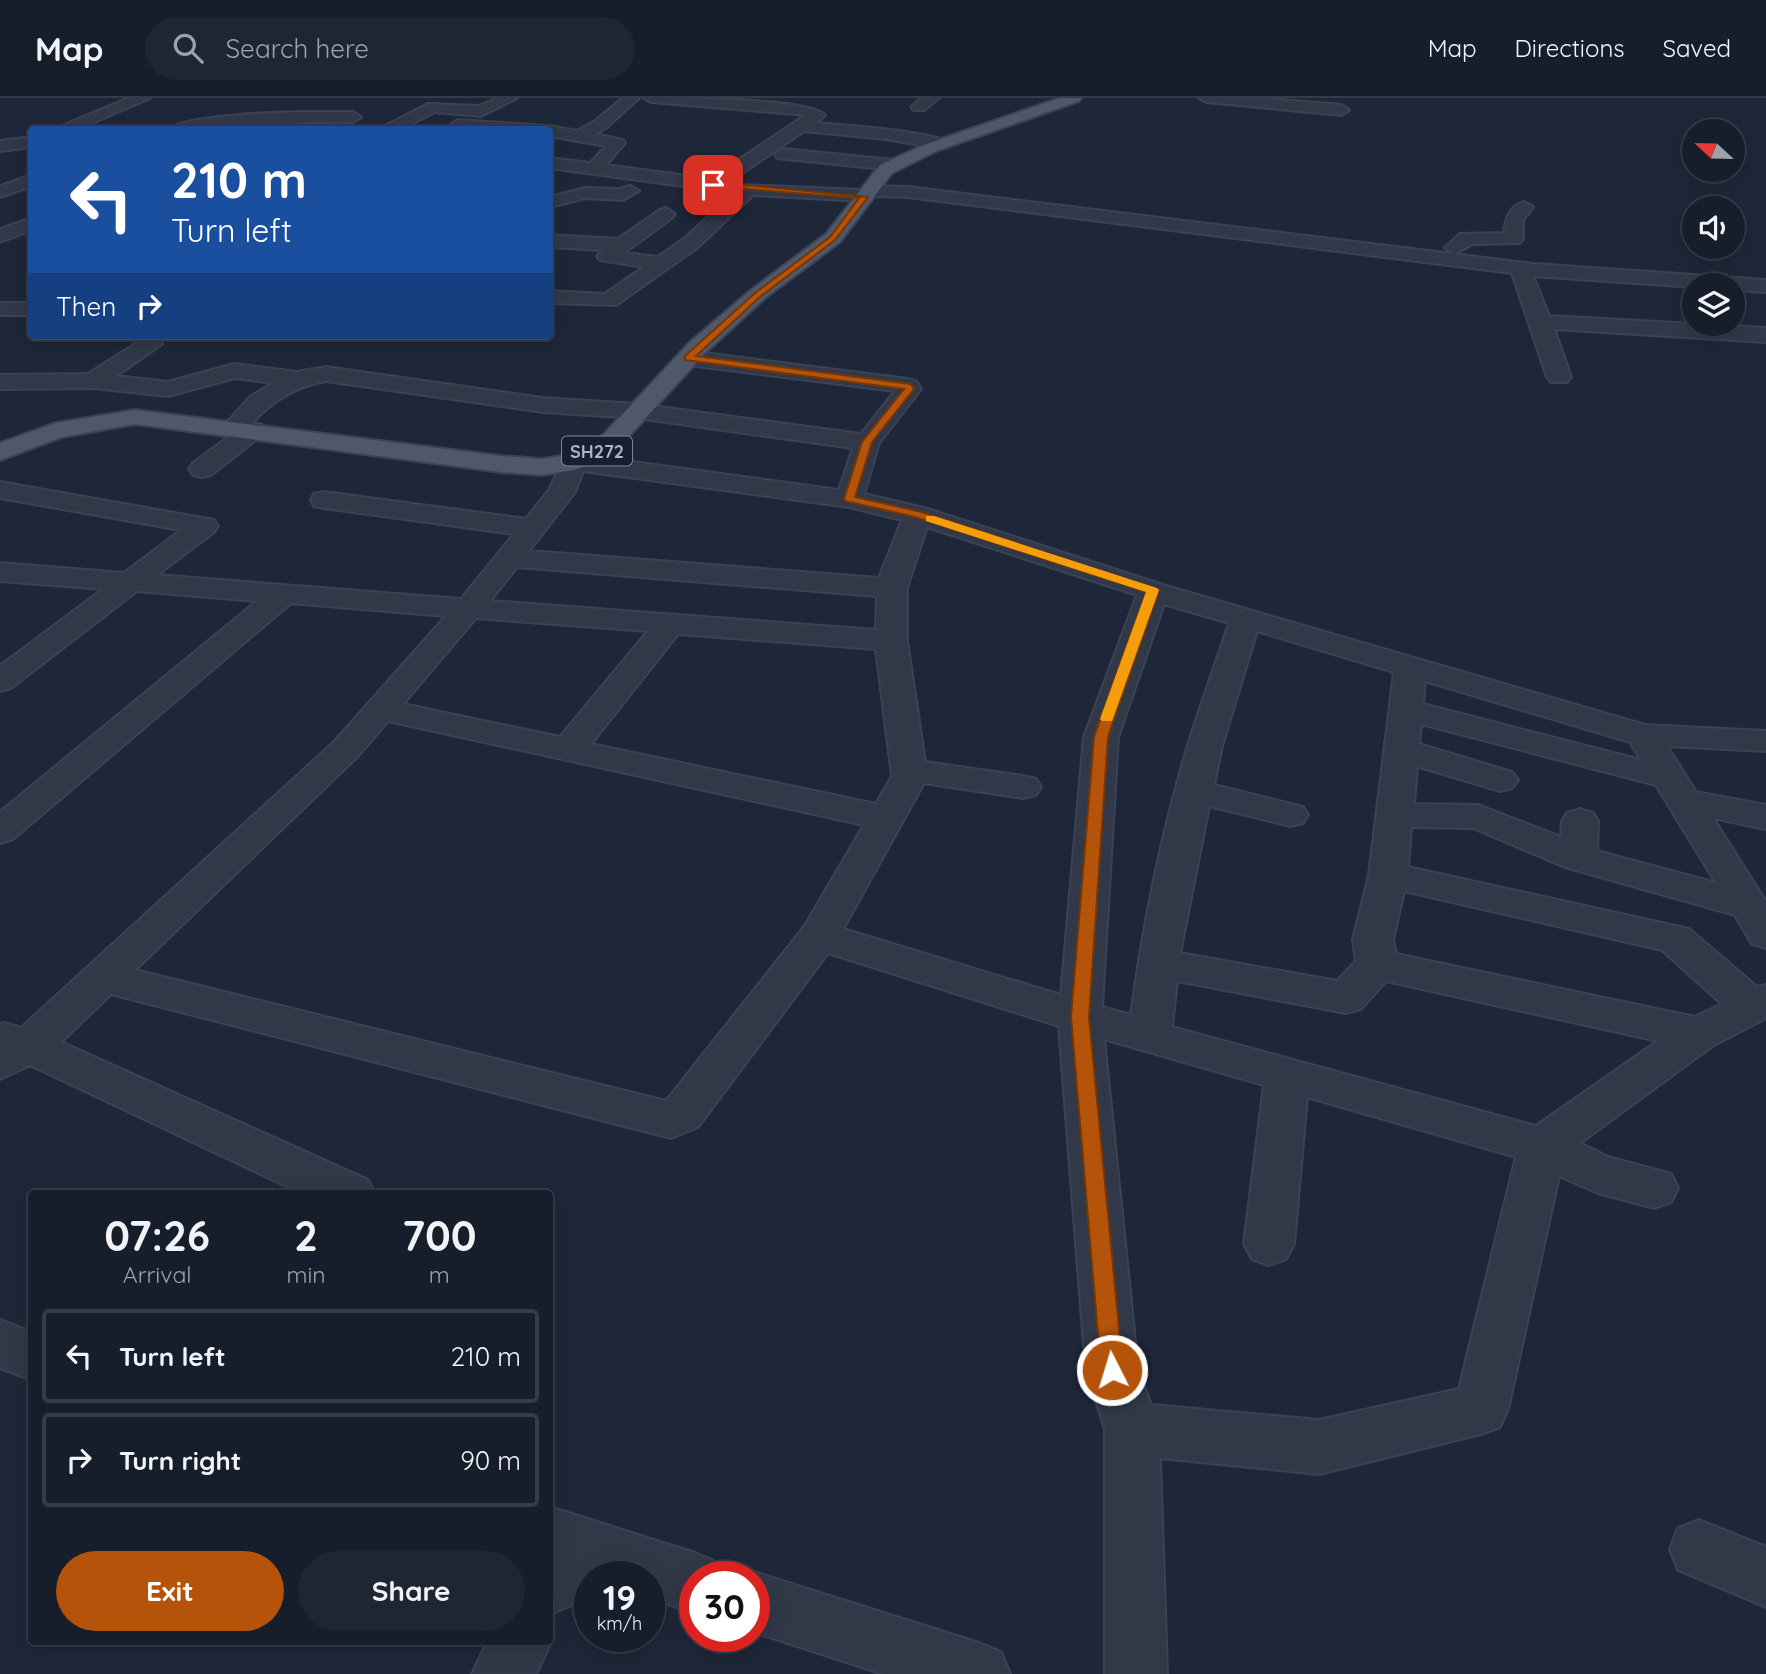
<!DOCTYPE html>
<html lang="en">
<head>
<meta charset="utf-8">
<style>
  :root { --surface:#161d2b; --page:#1f2633; --text:#f1f3f6; --muted:#9ea2a9; --line:#353b47; --accent:#b45309 }
  body { margin:0; font-family:Quicksand,sans-serif; background:var(--page); color:var(--text); height:100vh; display:flex; flex-direction:column; font-size:26px; white-space:nowrap }
  * { box-sizing:border-box; margin:0 }
  p { font-size:23px; color:var(--muted) }
  .icon { flex:none; width:38px; height:38px; fill:none; stroke:currentColor; stroke-width:2; stroke-linecap:round; stroke-linejoin:round }
  .map { position:relative; flex:1; overflow:hidden }
  .panel { position:absolute; left:28px; top:1092px; width:525px; height:455px; display:flex; flex-direction:column; background:var(--surface); border-radius:7px; box-shadow:0 4px 18px #0003,0 0 0 2px var(--line) }
  .panel>* { flex:none }
  .banner { position:absolute; left:28px; top:28px; width:525px; height:214px; border-radius:7px; box-shadow:0 4px 18px #0003,0 0 0 2px var(--line); background:#1a4fa0; color:#fff; overflow:hidden }
  .needle { width:46px; rotate:292deg }
  .fabs { position:absolute; left:1682px; top:21px; display:grid; gap:14px }
  .fabs a { display:grid; place-items:center; width:63px; height:63px; border-radius:50%; background:var(--surface); box-shadow:0 4px 18px #0003,0 0 0 2px var(--line); font-size:35px }
  .speed { position:absolute; left:574px; top:1463px; display:flex; gap:14px; font-size:35px; font-weight:700; text-align:center }
  .speed>* { display:grid; place-content:center; width:91px; height:91px; border-radius:50%; background:var(--surface); box-shadow:0 4px 18px #0003,0 0 0 2px var(--line); line-height:1 }
  .speed small { font-size:18px; font-weight:400 }
  .speed .limit { border:10px solid #d22; background:#fff; color:#111 }
  .pin { position:absolute; display:grid; place-items:center; width:60px; height:60px; color:#fff; margin:-30px; border-radius:14px; box-shadow:0 4px 10px #0006 }
  .me { position:absolute; width:77px; margin:-38px; rotate:355deg; stroke-linejoin:round; filter:drop-shadow(0 0 5px #0008) }
  .turn { display:flex; align-items:center; gap:24px; height:147px; padding:0 28px; font-size:32px }
  .turn .icon { width:91px; height:91px; stroke-width:2.5 }
  .turn b { display:block; font-size:49px; line-height:60px }
  .then { display:flex; align-items:center; height:66px; padding:0 28px; background:#0003; gap:14px; font-size:26px }
  .eta { display:flex; justify-content:space-evenly; align-items:center; height:119px; text-align:center }
  .eta b { font-size:42px; font-weight:800; line-height:49px }
  .cta { display:flex; gap:14px; margin-top:auto; padding:14px 28px }
  .cta a { flex:1; height:80px; border-radius:42px; background:var(--accent); color:#fff; font-size:28px; font-weight:800; line-height:80px; text-align:center }
  .cta a+a { background:var(--page); color:var(--text) }
  ul { padding:0; list-style:none }
  li { display:flex; align-items:center; gap:21px; height:94px; margin:0 14px 10px; padding:0 14px; border:4px solid var(--line); border-radius:7px }
  li div { flex:1 }
  li b { display:block; font-size:26px }
  li em { font-style:normal }
  header { display:flex; align-items:center; gap:42px; box-sizing:border-box; height:98px; padding:0 35px; background:var(--surface); border-bottom:2px solid var(--line) }
  header strong { font-size:33px }
  nav { display:flex; gap:38px; margin-inline-start:auto; font-size:24px }
  .search { width:490px; height:63px; background:var(--page); display:flex; align-items:center; gap:18px; box-sizing:border-box; padding:0 24px; border-radius:38px; color:var(--muted); font-size:26px }
  .map>svg:first-child { display:block }
</style>
</head>
<body>
<header>
<strong>Map</strong>
<div class="search"><svg class="icon" aria-label="search" viewBox="0 0 24 24"><circle cx="10" cy="10" r="6"/><path d="M15 15l6 6"/></svg>Search here</div>
<nav><a>Map</a><a>Directions</a><a>Saved</a></nav>
</header>
<div class="map">
<svg width="1766" height="1576" viewBox="0 0 1766 1576">
  <rect width="100%" height="100%" fill="#1e2739"/>
  <g fill="none" stroke-linecap="round" stroke-linejoin="round">
    <defs>
      <g id="minor">
        <path d="M129,0H150L76,32H52Z"/>
        <path d="M498,0H517L481,18L435,14L399,32H377L428,6L479,8Z"/>
        <path d="M623,0H639L607,29L595,36L623,42L625,45L606,67L710,81L806,17L651,4L644,0C675,0 807,0 825,17L816,25C839,27 937,33 950,46L942,51L886,41L804,33L729,84L743,87L860,92L868,88L908,89L1534,166L1766,182V194L1732,192V187L1694,189L1533,178L1549,218L1766,230V244L1554,231L1571,279L1567,284H1551L1547,279L1512,175L908,99L873,98L864,103L753,97L698,149L616,207L550,205V193L605,196L644,169L600,162L597,158L603,152L550,149V137L618,141L660,112L666,110L675,116L672,120L624,155L658,159L684,141L734,95L550,70V60L590,65L606,48L550,38V32H457L450,27L458,22L550,28L577,33L595,23Z"/>
        <path d="M922,0H939L924,12H914L911,9Z"/>
        <path d="M1199,0H1257L1341,7L1349,12L1341,17L1206,4Z"/>
        <path d="M308,14H353L361,19L353,24C291,22 230,32 167,32C184,17 282,14 308,14Z"/>
        <path d="M32,39V49L0,53V43Z"/>
        <path d="M783,51L893,62L901,67L893,72L777,60L775,56Z"/>
        <path d="M32,77V88L0,99V88Z"/>
        <path d="M630,88L639,93L623,102L585,100L550,109V99L585,90L620,91Z"/>
        <path d="M1524,104L1533,109L1523,122V141L1520,145L1472,146L1455,156L1445,150L1460,136L1504,135C1505,122 1510,107 1524,104Z"/>
        <path d="M32,120V132L0,144V131Z"/>
        <rect x="0" y="205" width="32" height="12"/>
        <path d="M140,238H162V246L116,278L168,284L234,266L297,274L326,269L543,300L637,306L861,336L895,293L688,267L680,265L677,260L680,255L688,253L908,281L916,283L921,291L879,345L864,396L928,411L1163,487L1645,627L1766,633V653L1667,648L1696,694L1766,707V731L1713,720L1766,804V850L1752,846L1735,817L1565,769L1473,730L1411,729L1408,769L1689,831L1757,889L1766,887V920L1714,947L1580,1045L1608,1059L1671,1076L1678,1090L1671,1104L1654,1110L1598,1095L1559,1078L1508,1311L1500,1329L1481,1336L1319,1376L1160,1360L1167,1576H1105V1331L1086,1272L1059,928L828,855L698,1029L671,1040L111,896L61,944L368,1082L375,1096H303L30,967L0,981V926L5,925L21,930L334,644L446,518L291,505L13,741L0,745V714L257,503L137,493L11,590L0,593V568L103,491L0,483V465L124,475L181,432L0,400V384L214,422L218,428L214,434L157,477L461,501L514,436L324,410L314,408L311,402L314,396L324,394L526,421L549,392L565,359L574,356L839,392L853,350L637,320L543,314L326,283C296,288 273,302 252,325L262,327L265,332L262,337L211,377L202,379L193,377L189,371L193,365L231,337L225,335L222,330L250,299L273,285L235,280L168,298L93,290L0,291V277L88,276L140,243ZM583,373L849,409L902,422L879,480L529,453L575,394ZM927,429L1137,497L1084,639L1061,897L843,831L924,685L1023,700L1036,697L1041,689L1036,681L1023,678L925,664L907,543V490ZM517,469L877,498L876,532L490,503ZM1164,506L1229,525C1216,565 1201,606 1188,647C1162,734 1143,827 1131,917L1102,909L1118,639ZM476,520L648,533L560,639L403,606ZM1257,533L1394,574L1369,777L1353,842L1356,863L1337,883L1180,855L1209,708L1290,728L1303,725L1308,717L1303,709L1214,687L1222,648ZM678,536L876,551L892,678L876,706L591,646ZM1425,583L1630,644L1641,662L1423,606ZM388,623L864,727L804,829L666,1003L135,872L358,658ZM1421,626L1656,687L1716,785L1597,753L1598,723L1593,715L1580,711L1567,715L1562,723L1561,739L1478,707L1414,706L1417,668L1500,693L1512,690L1518,682L1512,674L1419,646ZM1404,793L1662,852L1722,906L1695,919L1396,856L1393,842ZM1177,883L1346,915L1361,911L1386,883L1658,943L1536,1028L1172,929ZM1104,941L1264,987L1244,1146L1252,1161L1269,1167L1286,1161L1294,1146L1307,999L1516,1059L1459,1291L1319,1322L1151,1307L1138,1272Z"/>
        <path d="M0,1222L32,1234V1282L0,1270Z"/>
        <path d="M550,1409L695,1455L716,1464L722,1479H695V1515L649,1500V1479H585L571,1507L550,1516Z"/>
        <path d="M1699,1422L1766,1449V1509L1678,1472L1670,1451L1678,1430Z"/>
        <path d="M754,1474L979,1545L1001,1554L1010,1576H883L754,1534V1479H743Z"/>
        <path d="M550,1541L551,1544L536,1576H472L487,1544Z"/>
      </g>
      <path id="major" d="M1060,0H1081L1079,3L936,53L892,75L840,144L765,200L706,254L622,346L599,363L574,372L542,377L501,374L135,326L62,339L0,362V345L56,325L135,312L501,358L542,361L569,357L581,353L604,336L690,244L751,192L826,136L880,67L924,47Z"/>
    </defs>
    <use href="#minor" stroke="#3b4253" stroke-width="4"/>
    <use href="#major" stroke="#3b4253" stroke-width="4"/>
    <use href="#minor" fill="#313949" fill-rule="evenodd"/>
    <use href="#major" fill="#4f586a" fill-rule="evenodd"/>
  </g>
  <path fill="#b45309" stroke="#753606" stroke-width="2" d="M713,84L868,99L835,142L761,198L696,258L911,286L914,291L872,344L855,399L922,414L1159,492L1108,639L1089,919L1123,1272L1120,1279L1112,1282L1104,1279L1101,1272L1071,919L1094,639L1146,494L915,419L845,403L844,401L862,344L904,291L685,262V258L755,195L830,139L859,100L710,88Z"/>
  <path fill="#f59e0b" d="M926,418H934L1157,490L1159,492L1112,623H1102L1100,621L1146,494L926,423Z"/>
  <g text-anchor="middle" dominant-baseline="central" stroke-width="7" stroke-linejoin="round" paint-order="stroke">
    <rect fill="#171e2e" stroke="#7f8698" stroke-width="2" x="562" y="338.5" width="70" height="29" rx="5"/>
    <g font-size="18" font-weight="bold" fill="#abb3c6">
      <text x="597" y="353">SH272</text>
    </g>
  </g>
</svg>
<div class="fabs">
<a><svg class="needle" viewBox="-14 -14 28 28"><path d="M0-13l5 13h-10z" fill="#e53935"/><path d="M0 13l5-13h-10z" fill="#9ea2a9"/></svg></a>
<a><svg class="icon" aria-label="sound" viewBox="0 0 24 24"><path d="M4 9h4l5-4v14l-5-4H4zM17 9q2 3 0 6"/></svg></a>
<a><svg class="icon" aria-label="layers" viewBox="0 0 24 24"><path d="M12 4l9 5-9 5-9-5zM3 14l9 5 9-5"/></svg></a>
</div>
<div class="speed"><div>19<small>km/h</small></div><div class="limit">30</div></div>
<div class="pin" style="left:713px;top:87px;background:#d93025"><svg class="icon" aria-label="arrive" viewBox="0 0 24 24"><path d="M6 21V4h12l-3 4 3 4H6"/></svg></div>
<svg class="me" style="left:1112px;top:1272px" viewBox="-20 -20 40 40"><circle r="17" fill="#b45309" stroke="#fff" stroke-width="3"/><path d="M0-11L8 9 0 5-8 9z" fill="#fff"/></svg>
<div class="banner">
<div class="turn"><svg class="icon" aria-label="left" viewBox="0 0 24 24"><path d="M17 20v-9H6M10 6l-5 5 5 5"/></svg><div><b>210 m</b>Turn left</div></div>
<div class="then">Then<svg class="icon" aria-label="right" viewBox="0 0 24 24"><path d="M7 20v-9h11M14 6l5 5-5 5"/></svg></div>
</div>
<section class="panel">
<div class="eta">
<div><b>07:26</b><p>Arrival</p></div>
<div><b>2</b><p>min</p></div>
<div><b>700</b><p>m</p></div>
</div>
<ul>
<li><svg class="icon" aria-label="left" viewBox="0 0 24 24"><path d="M17 20v-9H6M10 6l-5 5 5 5"/></svg><div><b>Turn left</b></div><em>210 m</em></li>
<li><svg class="icon" aria-label="right" viewBox="0 0 24 24"><path d="M7 20v-9h11M14 6l5 5-5 5"/></svg><div><b>Turn right</b></div><em>90 m</em></li>
</ul>
<div class="cta"><a>Exit</a><a>Share</a></div>
</section>
</div>
</body>
</html>
